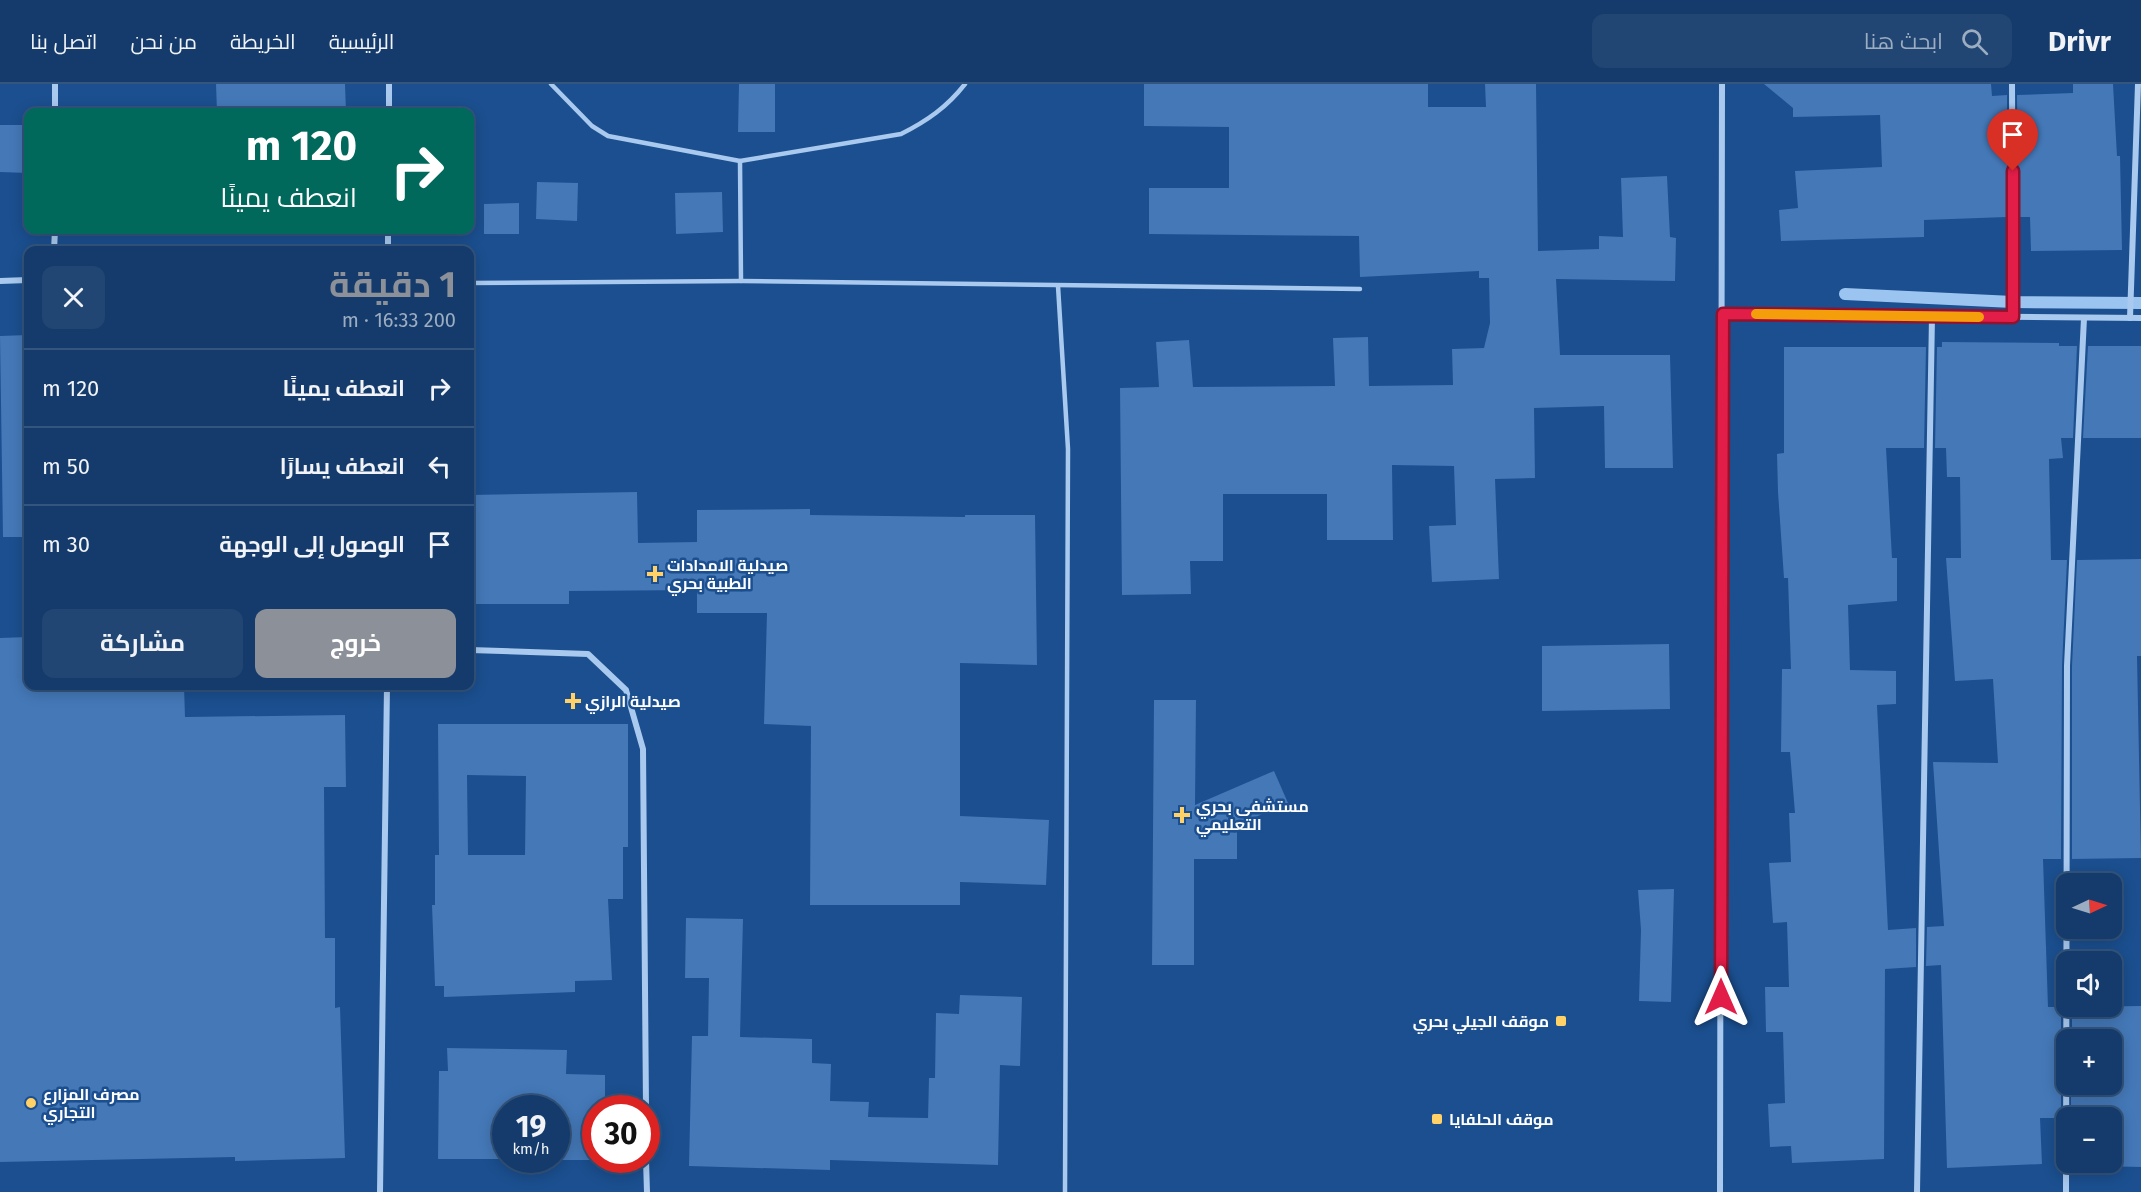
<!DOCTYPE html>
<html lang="ar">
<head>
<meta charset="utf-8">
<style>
  :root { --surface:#143b6b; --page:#214673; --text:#f1f3f6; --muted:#9dadc1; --line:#33557e; --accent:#8c9099 }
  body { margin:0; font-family:"Fira Sans",Cairo,sans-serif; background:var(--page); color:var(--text); direction:rtl; height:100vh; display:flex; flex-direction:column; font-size:22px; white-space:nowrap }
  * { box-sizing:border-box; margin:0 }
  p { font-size:20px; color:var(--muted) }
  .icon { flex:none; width:33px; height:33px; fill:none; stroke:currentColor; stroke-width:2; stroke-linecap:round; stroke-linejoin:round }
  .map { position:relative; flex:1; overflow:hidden; direction:ltr }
  .sheet { position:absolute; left:24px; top:162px; width:450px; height:444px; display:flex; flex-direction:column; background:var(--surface); border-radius:12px; box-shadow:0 3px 15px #0003,0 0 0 2px var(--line); direction:rtl }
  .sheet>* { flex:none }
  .top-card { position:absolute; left:24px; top:24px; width:450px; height:126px; border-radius:12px; box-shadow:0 3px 15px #0003,0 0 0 2px var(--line); direction:rtl; background:#00695c; color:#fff; overflow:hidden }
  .needle { width:39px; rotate:86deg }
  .buttons { position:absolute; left:2056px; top:789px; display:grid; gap:12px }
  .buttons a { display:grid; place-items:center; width:66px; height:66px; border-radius:12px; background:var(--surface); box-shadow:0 3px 15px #0003,0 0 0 2px var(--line); font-size:30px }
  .speed { position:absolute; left:492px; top:1011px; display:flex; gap:12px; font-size:30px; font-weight:700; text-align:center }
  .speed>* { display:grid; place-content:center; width:78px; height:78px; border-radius:50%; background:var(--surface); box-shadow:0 3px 15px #0003,0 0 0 2px var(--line); line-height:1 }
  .speed small { font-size:15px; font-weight:400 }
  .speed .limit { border:9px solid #d22; background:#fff; color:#111 }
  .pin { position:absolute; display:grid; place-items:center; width:51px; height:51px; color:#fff; margin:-62px -26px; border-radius:50% 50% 50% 0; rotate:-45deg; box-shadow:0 0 6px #0007 }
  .pin .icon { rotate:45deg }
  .me { position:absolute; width:66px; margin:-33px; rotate:0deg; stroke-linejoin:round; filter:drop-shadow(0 0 4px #0008) }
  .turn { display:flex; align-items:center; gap:21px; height:126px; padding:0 18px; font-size:27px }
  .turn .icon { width:78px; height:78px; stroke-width:2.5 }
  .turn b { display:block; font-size:42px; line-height:51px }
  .round { display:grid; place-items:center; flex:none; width:63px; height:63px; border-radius:12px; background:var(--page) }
  .headline { display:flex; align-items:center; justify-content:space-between; height:102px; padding:0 18px }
  h1 { font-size:36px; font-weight:700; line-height:45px; color:var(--accent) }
  .button { display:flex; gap:12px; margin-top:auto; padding:12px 18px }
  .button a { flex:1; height:69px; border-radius:12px; background:var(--accent); color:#fff; font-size:24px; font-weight:700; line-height:69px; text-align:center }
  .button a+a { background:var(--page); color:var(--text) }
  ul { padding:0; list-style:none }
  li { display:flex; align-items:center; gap:18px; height:78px; padding:0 18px; border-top:2px solid var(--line) }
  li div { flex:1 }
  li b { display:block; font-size:22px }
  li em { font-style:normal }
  header { display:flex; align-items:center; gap:36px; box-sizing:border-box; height:84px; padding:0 30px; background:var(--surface); border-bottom:2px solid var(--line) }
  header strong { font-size:28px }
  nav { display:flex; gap:33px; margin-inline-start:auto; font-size:21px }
  .search { width:420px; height:54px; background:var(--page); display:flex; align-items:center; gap:15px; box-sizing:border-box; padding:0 21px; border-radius:12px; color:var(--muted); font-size:22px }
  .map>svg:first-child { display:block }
</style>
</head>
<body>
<header>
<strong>Drivr</strong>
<div class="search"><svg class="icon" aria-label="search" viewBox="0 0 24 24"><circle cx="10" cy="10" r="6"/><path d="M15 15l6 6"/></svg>ابحث هنا</div>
<nav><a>الرئيسية</a><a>الخريطة</a><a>من نحن</a><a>اتصل بنا</a></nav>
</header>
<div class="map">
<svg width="2141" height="1108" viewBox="0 0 2141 1108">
  <rect width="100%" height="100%" fill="#1b4f8f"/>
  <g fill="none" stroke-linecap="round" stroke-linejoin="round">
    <path stroke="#9cc4f0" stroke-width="12" d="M1845,210L2013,218L2141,219"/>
  </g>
  <g fill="#4478b7" fill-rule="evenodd">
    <path d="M216,0H345L346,28H217Z"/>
    <path d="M739,0H775V48H738Z"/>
    <path d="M1144,0H1428V23H1486L1485,0H1536L1538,167L1599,165V152L1623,153L1621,94L1667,92L1670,153L1676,154L1675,197L1556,195L1560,271H1670L1673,384H1605L1604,322L1534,324L1535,394L1495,395L1499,495L1432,498L1429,442L1456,441L1454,382L1392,381L1393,456H1327V410H1223V477H1190L1191,510L1122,511L1120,304L1159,303L1156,258L1189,256L1193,303L1335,302L1333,254L1368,253L1369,302L1453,301L1452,265L1484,264L1490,239L1489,194H1479V187L1360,193L1359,152L1149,150V104H1229V43L1144,42Z"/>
    <path d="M1764,0H1991L1992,12L2007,11V133L1924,136V153L1781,157L1779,126L1798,124L1795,87L1882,83L1880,31L1793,33V24Z"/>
    <path d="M2073,0H2113L2117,72H2120L2122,166L2031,167L2030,133H2018L2017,11L2073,9Z"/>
    <path d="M0,41H28V89L0,88Z"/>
    <path d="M537,98L578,99L577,137L536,135Z"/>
    <path d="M722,108L723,148L676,150L675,109Z"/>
    <path d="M519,119V150H484V120Z"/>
    <path d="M28,251V453H3L0,252Z"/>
    <path d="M1942,258L2059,259V262H2077L2073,354H2061L2063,374L2049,375L2051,476H2067L2062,582L2061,775H2043L2048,923H2061V1034H2040L2042,1080L1947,1084L1941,881L1926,882L1927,843L1944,842L1933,678L1998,679L1993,595L1955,597L1946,474H1961L1960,393H1947L1946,364H1935L1937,263H1942Z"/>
    <path d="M2088,262H2141V354H2083Z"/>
    <path d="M1784,263H1926L1924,364H1886L1892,474H1897V517L1848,521L1850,586L1896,587V620L1877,621L1888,846L1916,844V883L1885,885L1884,1075L1792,1079L1791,1062L1770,1063L1768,1020L1785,1019L1783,948H1766L1765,903H1789L1787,838L1773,839L1769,779L1791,778L1789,729H1795L1790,668H1781L1782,585H1791L1788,494H1784L1778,408L1777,370L1784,369Z"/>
    <path d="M637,408L638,459L697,458V426L810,425V431L965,433V431H1035L1037,581L960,579V732L1049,736L1046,801L960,798V821H810L811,642L764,640L767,529H697V506L569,507V520H470V411Z"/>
    <path d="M2141,475V572H2137L2141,774L2072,775V582L2077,476Z"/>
    <path d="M28,553V602H184L185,633L345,631L346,703H324L325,854H335V924L340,923L345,1074L235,1077V1073L0,1078V554Z"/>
    <path d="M1669,560L1670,625L1542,627V562Z"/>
    <path d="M1154,616H1196L1195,721L1274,687L1288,719L1237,741V775H1194V881H1152Z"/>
    <path d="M438,640H628V763H623V815H608L612,896L575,897V908L444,913V902H435L432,821H435V771H439ZM467,691L526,692L525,771H468Z"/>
    <path d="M1674,805L1671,918L1639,917L1641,846L1638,806Z"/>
    <path d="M686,834L743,835L740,953L812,955V979L831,980L830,1017L869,1018L868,1033L928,1034L929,994H935L936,929L959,930L960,911L1022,913L1020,982L1000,981L998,1081L830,1076V1086L689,1082L692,952H708L709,894H685Z"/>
    <path d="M2141,922V1083L2100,1082V1078H2112V1034H2071V1000H2112V956H2072V923Z"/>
    <path d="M447,964L567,966L566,990L605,991V1024H596V1076H605H528H556V1024H506V1075H438L439,987H448Z"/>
  </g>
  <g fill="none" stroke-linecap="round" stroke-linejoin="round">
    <g stroke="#a9c9ee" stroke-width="4.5">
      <path d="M551,0L592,42L608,52L740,77L901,50C927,37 947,23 965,0"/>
      <path d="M740,77L741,197"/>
      <path d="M470,199L741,197L1360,205"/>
      <path d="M1058,202L1068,365L1065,1108"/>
    </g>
    <g stroke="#a9c9ee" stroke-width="6">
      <path d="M2012,0L2013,233"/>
      <path d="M55,28V0"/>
      <path d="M389,28V0"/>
      <path d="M54,166L55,146"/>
      <path d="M388,166V146"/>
      <path d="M0,197L28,196"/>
      <path d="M1723,230L2141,234"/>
      <path d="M2130,234L2138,0"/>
      <path d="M470,566L588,570L626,606L643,665L646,1024"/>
      <path d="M646,1076L647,1108"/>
      <path d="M380,1108L387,602"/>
      <path d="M1720,1108L1722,0"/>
      <path d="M1917,1108L1932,232"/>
      <path d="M2066,1108L2067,582L2084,234"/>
    </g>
  </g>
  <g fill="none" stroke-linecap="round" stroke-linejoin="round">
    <defs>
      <path id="route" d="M1721,913L1723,230L2013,233V87"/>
    </defs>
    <use href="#route" stroke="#92132f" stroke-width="15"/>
    <use href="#route" stroke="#e11d48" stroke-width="10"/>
    <path stroke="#f59e0b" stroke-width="10" d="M1756,230L1979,233"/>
  </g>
  <g fill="#ffd166" stroke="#1b4f8f" stroke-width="2">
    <path d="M652 481h6v6h6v6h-6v6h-6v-6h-6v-6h6z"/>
    <path d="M570 608h6v6h6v6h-6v6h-6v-6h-6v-6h6z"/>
    <path d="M1179 722h6v6h6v6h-6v6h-6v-6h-6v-6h6z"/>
    <rect x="1555" y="931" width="12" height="12" rx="3"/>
    <circle cx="31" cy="1019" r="6"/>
    <rect x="1431" y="1029" width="12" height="12" rx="3"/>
  </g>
  <g text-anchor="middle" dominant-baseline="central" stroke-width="5" stroke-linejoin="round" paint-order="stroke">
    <g font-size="16" font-weight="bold" fill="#fff" stroke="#1b4f8f" text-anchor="start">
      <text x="667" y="481">صيدلية الامدادات<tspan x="667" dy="18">الطبية بحري</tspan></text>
      <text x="585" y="617">صيدلية الرازي</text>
      <text x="1196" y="722">مستشفى بحري<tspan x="1196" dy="18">التعليمي</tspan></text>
      <text x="1549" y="937" text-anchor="end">موقف الجيلي بحري</text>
      <text x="43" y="1010">مصرف المزارع<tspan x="43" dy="18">التجاري</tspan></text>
      <text x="1449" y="1035">موقف الحلفايا</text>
    </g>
  </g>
</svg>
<div class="buttons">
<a><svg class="needle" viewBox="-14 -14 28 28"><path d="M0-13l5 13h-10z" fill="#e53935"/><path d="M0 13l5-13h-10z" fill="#9dadc1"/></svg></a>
<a><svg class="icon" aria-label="sound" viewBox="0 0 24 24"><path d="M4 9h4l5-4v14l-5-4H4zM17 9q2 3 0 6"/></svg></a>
<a>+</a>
<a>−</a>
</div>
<div class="speed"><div>19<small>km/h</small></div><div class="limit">30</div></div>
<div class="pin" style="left:2013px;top:87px;background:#d93025"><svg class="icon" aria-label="arrive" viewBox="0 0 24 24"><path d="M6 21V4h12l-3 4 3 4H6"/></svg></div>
<svg class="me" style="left:1721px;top:913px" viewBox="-20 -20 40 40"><path d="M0-17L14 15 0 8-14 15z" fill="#e11d48" stroke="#fff" stroke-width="4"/></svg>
<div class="top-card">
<div class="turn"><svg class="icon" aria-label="right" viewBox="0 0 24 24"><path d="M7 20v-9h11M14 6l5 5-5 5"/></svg><div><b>120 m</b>انعطف يمينًا</div></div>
</div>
<section class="sheet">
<div class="headline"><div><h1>1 دقيقة</h1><p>200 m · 16:33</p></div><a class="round"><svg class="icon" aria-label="close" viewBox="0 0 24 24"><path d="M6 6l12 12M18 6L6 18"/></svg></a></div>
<ul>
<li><svg class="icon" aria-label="right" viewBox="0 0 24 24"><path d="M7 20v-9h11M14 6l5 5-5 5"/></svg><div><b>انعطف يمينًا</b></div><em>120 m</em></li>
<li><svg class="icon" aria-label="left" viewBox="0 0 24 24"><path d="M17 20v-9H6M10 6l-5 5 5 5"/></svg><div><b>انعطف يسارًا</b></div><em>50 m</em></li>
<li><svg class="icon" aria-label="arrive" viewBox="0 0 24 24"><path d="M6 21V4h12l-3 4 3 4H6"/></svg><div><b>الوصول إلى الوجهة</b></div><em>30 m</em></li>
</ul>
<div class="button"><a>خروج</a><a>مشاركة</a></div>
</section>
</div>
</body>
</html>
